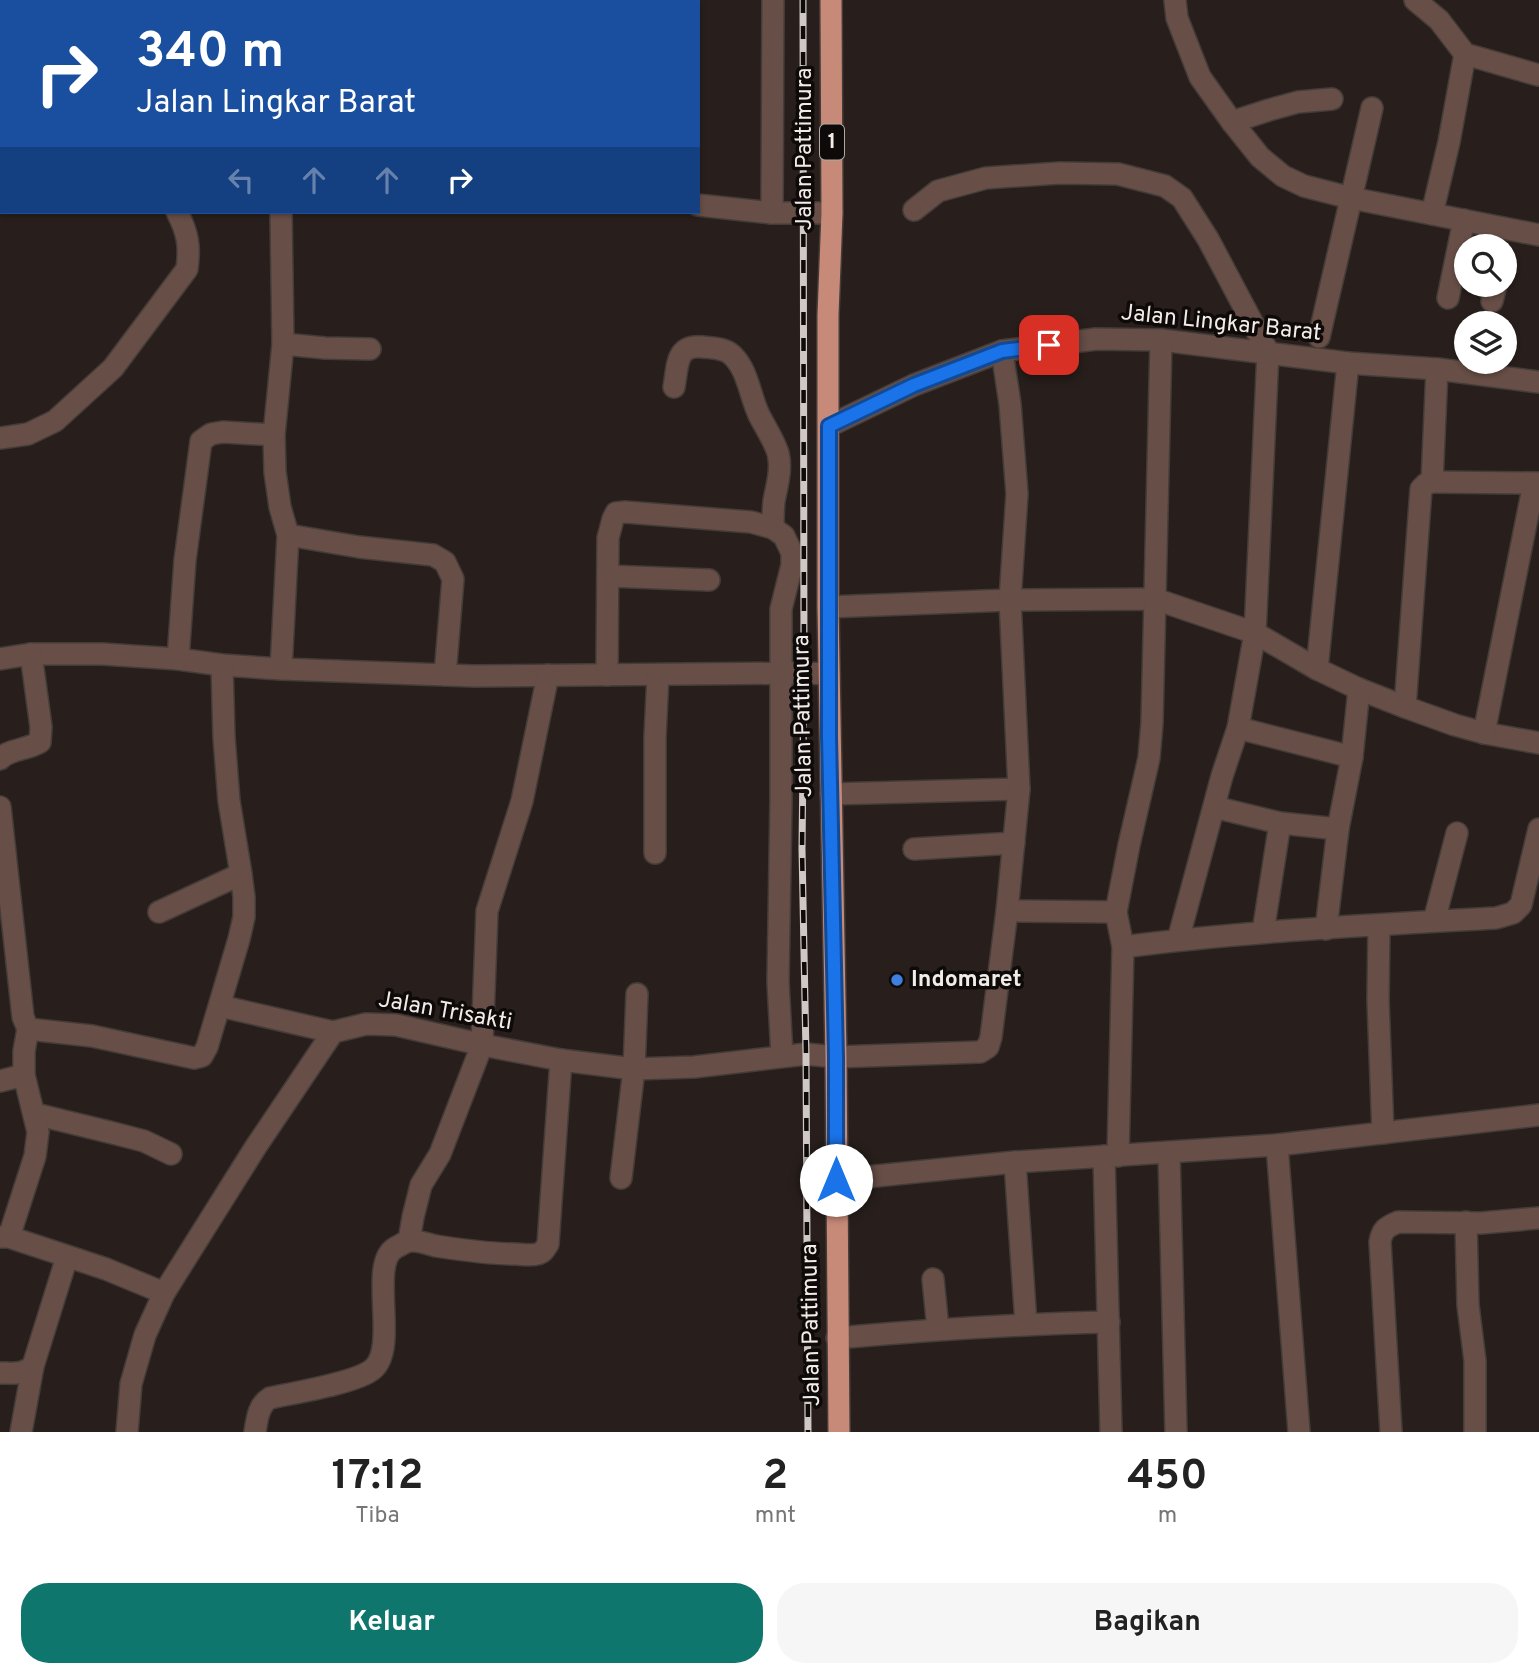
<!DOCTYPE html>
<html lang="id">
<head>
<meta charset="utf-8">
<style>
  :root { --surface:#fff; --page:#f6f6f6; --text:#222; --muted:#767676; --accent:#0f766e }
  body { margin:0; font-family:Overpass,sans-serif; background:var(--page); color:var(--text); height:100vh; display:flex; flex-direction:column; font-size:26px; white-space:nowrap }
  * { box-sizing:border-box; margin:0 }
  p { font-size:23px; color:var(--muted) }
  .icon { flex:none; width:38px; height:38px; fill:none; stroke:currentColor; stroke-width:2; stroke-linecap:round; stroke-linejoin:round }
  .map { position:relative; height:1432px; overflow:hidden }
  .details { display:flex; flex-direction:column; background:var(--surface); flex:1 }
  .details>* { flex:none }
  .hud { position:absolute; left:0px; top:0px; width:700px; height:214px; box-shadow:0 2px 5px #0004; background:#1a4fa0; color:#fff; overflow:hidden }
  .controls { position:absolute; left:1454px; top:234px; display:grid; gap:14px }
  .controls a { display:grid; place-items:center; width:63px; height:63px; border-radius:50%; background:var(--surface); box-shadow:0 2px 5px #0004; font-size:35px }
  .pin { position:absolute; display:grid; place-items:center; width:60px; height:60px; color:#fff; margin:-30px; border-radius:14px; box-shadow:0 4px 10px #0006 }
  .me { position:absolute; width:77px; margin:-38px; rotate:0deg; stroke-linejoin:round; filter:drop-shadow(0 0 5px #0008) }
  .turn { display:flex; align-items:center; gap:24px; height:147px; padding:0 21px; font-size:32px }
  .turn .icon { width:91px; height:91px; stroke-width:2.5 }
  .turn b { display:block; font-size:49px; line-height:60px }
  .lanes { display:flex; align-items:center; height:66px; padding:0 21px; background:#0003; justify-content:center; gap:35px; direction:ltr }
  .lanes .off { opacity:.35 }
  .eta { display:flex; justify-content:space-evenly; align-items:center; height:119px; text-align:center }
  .eta b { font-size:42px; font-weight:700; line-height:49px }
  .action { display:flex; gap:14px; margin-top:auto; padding:14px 21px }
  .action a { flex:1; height:80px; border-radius:28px; background:var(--accent); color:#fff; font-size:28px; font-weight:700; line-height:80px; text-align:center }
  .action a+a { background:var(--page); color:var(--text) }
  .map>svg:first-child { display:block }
</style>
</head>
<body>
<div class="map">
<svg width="1539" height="1432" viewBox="0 0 1539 1432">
  <rect width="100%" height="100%" fill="#281f1c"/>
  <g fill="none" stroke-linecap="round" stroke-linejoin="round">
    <defs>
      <g id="minor">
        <path d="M29,0L30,2"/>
        <path d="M236,0V2"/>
        <path d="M1175,0L1177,18L1200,77L1232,122L1260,157L1283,176L1304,186L1351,198L1539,235"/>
        <path d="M1415,0L1439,20L1465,54L1538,75"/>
        <path d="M0,93H2"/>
        <path d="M1232,122L1269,110L1298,102L1332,99"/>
        <path d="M0,193L2,176"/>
        <path d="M698,205L772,213H832"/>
        <path d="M914,210L938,191L986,178L1060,173L1118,174L1165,186L1182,198L1208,239L1268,352L1255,633L1238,728L1222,776L1178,940"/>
        <path d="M281,212L283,344L274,435L275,472L280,507L288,535L281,669"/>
        <path d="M772,213L773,0"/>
        <path d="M1432,214L1449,142L1465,54"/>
        <path d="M1448,298L1464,220"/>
        <path d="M1492,301L1496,285"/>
        <path d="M1319,337L1372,108"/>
        <path d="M283,344L325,348L370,349"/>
        <path d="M674,387C678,366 675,344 703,347C713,348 726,348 733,356C748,371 750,396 759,415C765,427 774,440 778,453C782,469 777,485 774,501C773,510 773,519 773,528"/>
        <path d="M829,426L914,385L1002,351L1096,339L1161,340L1348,363L1437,369L1539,382"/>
        <path d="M0,438L28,434L55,421L113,368L187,269C190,246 188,233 177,212"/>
        <path d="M1432,482L1539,483"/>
        <path d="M288,535L359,547L433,555L445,562L453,579L445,675"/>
        <path d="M608,576L709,580"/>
        <path d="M828,607L1010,600L1155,599L1255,633L1317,669L1359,689L1405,707L1455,725L1484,733L1539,743"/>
        <path d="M0,659L31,654H102L178,659L222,665L281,669L474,676L804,673L829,674"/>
        <path d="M178,659L185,560L201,441L211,434L223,432L274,435"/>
        <path d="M1317,669L1348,363"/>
        <path d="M607,675L608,538L613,519L616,513L625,512L751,522L773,528L784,536L792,553V565L781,609V800L778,982L782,1056"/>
        <path d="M1405,707L1421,489L1426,484L1432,482L1437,369"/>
        <path d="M1238,728L1352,757"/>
        <path d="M1484,733L1534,483"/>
        <path d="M0,759C9,749 27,750 40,742L41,727L31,654"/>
        <path d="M831,794L1019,789"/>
        <path d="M0,807L23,1017L28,1029L92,1036L194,1058L202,1056L207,1047L239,939L244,917V897L241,874L229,801L224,737L222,665"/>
        <path d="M1214,807L1280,823L1338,829"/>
        <path d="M914,849L1014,843"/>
        <path d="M655,853V737L658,675"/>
        <path d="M1007,911L1116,912"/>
        <path d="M159,912L241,874"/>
        <path d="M1434,921L1457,833"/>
        <path d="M1379,925L1378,1000L1383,1133"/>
        <path d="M1326,929L1338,829L1352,757L1359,689"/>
        <path d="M1263,932L1280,823"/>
        <path d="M1123,947C1247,931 1371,925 1496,918L1513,913L1521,905L1539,829"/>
        <path d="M220,1006L333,1032"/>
        <path d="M0,1081L24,1075"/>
        <path d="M35,1114L113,1133L144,1141L171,1154"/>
        <path d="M1277,1145L1299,1432"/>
        <path d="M1169,1153L1176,1432"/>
        <path d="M1104,1156L1111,1432"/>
        <path d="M1118,1156L1123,947L1116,912L1129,845L1149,758L1152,723L1161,340"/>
        <path d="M1015,1162L1026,1324"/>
        <path d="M621,1178L634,1069L637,994"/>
        <path d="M836,1180L1015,1162L1277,1145L1539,1115"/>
        <path d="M1466,1222L1468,1305L1475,1361V1432"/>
        <path d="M0,1237H9L106,1269L164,1293"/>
        <path d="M9,1237L35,1156L38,1132L24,1075V1051L28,1029"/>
        <path d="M409,1241L413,1217L421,1185L440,1154L482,1045L487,911L522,801L548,675"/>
        <path d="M933,1279L938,1329"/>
        <path d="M837,1338C928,1330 1018,1324 1109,1322"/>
        <path d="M0,1373C13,1373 23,1375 33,1366"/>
        <path d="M21,1432L33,1366L67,1257"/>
        <path d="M127,1432L131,1384L145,1335L164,1293L255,1148L333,1032L366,1024L396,1025L488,1046L561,1060L634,1069L694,1067L806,1054L836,1057L980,1052L988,1047L991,1037L1007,911L1019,789L1010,600L1017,494L1010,404L1002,351"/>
        <path d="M255,1432C257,1420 258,1405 270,1398C293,1393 357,1383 373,1369C399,1347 368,1264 395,1248C399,1246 405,1242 409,1241C417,1240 428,1244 436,1246C462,1250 489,1254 515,1254C522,1254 530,1256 537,1254C543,1253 545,1249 548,1244L561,1060"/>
        <path d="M1391,1432L1380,1242C1382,1230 1386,1227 1398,1222L1481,1223L1539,1218"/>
      </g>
      <path id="highway" d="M831,0L832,213L828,315V607L836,1057L839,1432"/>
    </defs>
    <use href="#minor" stroke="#443c39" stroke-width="24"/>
    <use href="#highway" stroke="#443c39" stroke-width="24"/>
    <use href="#minor" stroke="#674e46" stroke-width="21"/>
    <use href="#highway" stroke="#c78a78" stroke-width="21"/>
    <defs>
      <path id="rail" d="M803,0L804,673L802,849L806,1054L808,1432"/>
    </defs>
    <use href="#rail" stroke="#cfc8c5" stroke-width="7"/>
    <use href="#rail" stroke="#0e0a09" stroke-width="4.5" stroke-dasharray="13" stroke-linecap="butt"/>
  </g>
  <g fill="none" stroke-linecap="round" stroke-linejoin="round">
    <defs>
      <path id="route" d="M836,1180V1057L829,737V426L914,385L1002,351L1049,345"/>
    </defs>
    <use href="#route" stroke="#114b97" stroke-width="18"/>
    <use href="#route" stroke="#1a73e8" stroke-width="12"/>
  </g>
  <circle fill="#3f7fe0" stroke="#0e0a09" stroke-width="2.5" cx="897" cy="980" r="7"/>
  <g text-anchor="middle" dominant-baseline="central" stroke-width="7" stroke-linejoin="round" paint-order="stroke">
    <rect fill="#0e0a09" stroke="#aea8a6" stroke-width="2" x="820" y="124.5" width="24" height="35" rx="5"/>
    <g font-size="21" font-weight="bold" fill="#f2ece9">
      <text x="832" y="142">1</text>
    </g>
    <g font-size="23" fill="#f2ece9" stroke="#0e0a09">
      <text transform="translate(805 149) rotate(-90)">Jalan Pattimura</text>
      <text transform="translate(1221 324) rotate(6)">Jalan Lingkar Barat</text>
      <text transform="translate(804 716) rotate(-91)">Jalan Pattimura</text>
      <text transform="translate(445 1012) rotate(10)">Jalan Trisakti</text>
      <text transform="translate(812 1325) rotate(-91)">Jalan Pattimura</text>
    </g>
    <g font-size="23" font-weight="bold" fill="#f2ece9" stroke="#0e0a09" text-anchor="start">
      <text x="911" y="980">Indomaret</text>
    </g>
  </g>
</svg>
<div class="controls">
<a><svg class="icon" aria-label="search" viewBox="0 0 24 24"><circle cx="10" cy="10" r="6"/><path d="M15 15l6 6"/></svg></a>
<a><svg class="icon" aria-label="layers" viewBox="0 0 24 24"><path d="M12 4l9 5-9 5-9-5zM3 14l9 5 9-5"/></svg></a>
</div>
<div class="pin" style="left:1049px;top:345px;background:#d93025"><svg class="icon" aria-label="arrive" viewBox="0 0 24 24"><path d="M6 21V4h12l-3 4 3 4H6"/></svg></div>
<svg class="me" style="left:836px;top:1180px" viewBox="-20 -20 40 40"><circle r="19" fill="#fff"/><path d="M0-13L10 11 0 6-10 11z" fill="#1a73e8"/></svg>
<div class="hud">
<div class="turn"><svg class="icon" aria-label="right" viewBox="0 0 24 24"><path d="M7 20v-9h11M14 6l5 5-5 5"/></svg><div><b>340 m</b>Jalan Lingkar Barat</div></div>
<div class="lanes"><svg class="icon off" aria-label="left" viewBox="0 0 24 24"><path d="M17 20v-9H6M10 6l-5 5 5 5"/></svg><svg class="icon off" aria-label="ahead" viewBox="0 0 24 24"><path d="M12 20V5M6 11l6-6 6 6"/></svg><svg class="icon off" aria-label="ahead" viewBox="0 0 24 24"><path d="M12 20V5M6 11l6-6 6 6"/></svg><svg class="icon" aria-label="right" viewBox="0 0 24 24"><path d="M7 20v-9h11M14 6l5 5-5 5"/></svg></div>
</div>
</div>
<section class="details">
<div class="eta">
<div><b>17:12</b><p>Tiba</p></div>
<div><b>2</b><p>mnt</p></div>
<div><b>450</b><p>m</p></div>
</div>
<div class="action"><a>Keluar</a><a>Bagikan</a></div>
</section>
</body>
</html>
